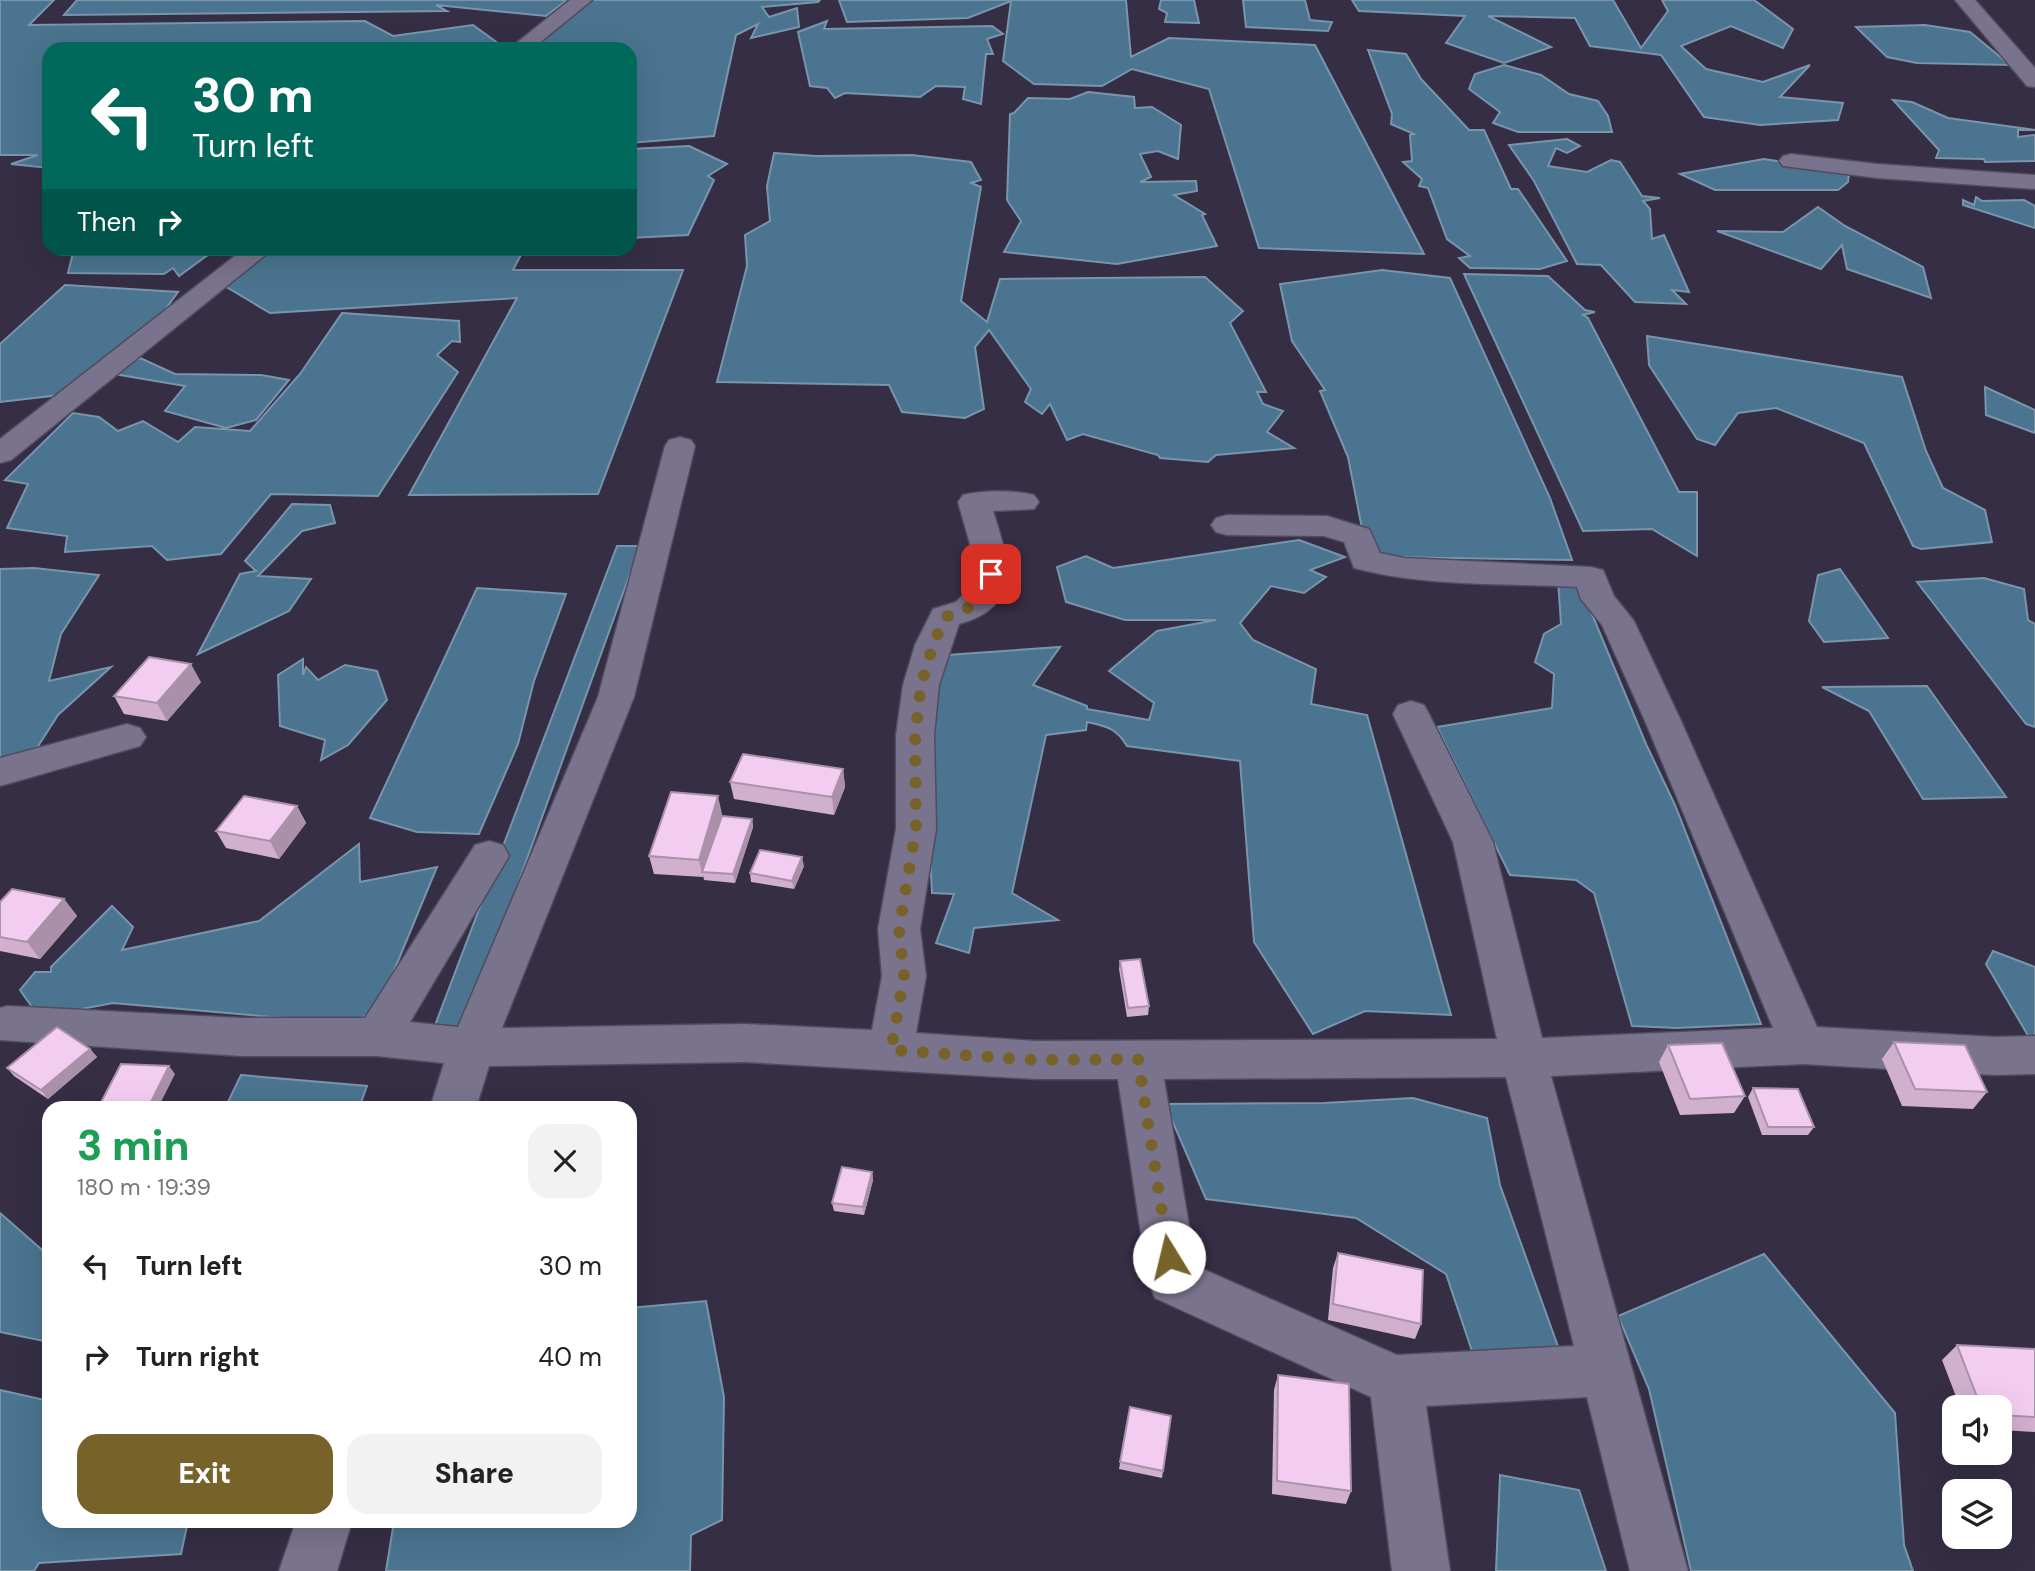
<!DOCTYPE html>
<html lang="en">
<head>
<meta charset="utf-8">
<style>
  :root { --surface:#fff; --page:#f2f2f2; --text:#222; --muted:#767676; --accent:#77622a }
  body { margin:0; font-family:"DM Sans",sans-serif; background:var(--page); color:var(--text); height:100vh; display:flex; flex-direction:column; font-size:26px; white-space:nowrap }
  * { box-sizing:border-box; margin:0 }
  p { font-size:23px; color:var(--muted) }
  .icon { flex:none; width:38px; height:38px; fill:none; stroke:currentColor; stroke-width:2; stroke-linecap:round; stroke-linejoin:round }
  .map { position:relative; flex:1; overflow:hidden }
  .sheet { position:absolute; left:42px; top:1101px; width:595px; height:427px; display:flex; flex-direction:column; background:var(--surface); border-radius:21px; box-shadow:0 7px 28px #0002 }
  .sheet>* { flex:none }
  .top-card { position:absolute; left:42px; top:42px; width:595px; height:214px; border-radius:21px; box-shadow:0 7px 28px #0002; background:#00695c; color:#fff; overflow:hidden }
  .fabs { position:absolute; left:1942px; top:1395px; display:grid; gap:14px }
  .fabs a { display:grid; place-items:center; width:70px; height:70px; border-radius:14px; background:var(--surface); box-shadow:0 7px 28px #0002; font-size:35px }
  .pin { position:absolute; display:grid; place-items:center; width:60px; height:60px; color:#fff; margin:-30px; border-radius:14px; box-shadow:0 4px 10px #0006 }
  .me { position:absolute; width:77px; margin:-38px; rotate:351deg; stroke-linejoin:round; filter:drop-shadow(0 0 5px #0008) }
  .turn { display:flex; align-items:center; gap:24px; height:147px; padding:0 35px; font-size:32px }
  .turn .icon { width:91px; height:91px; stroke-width:2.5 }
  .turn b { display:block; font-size:49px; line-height:60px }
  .then { display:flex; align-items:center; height:66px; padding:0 35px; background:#0003; gap:14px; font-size:26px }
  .round { display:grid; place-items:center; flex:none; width:74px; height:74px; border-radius:21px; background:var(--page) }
  .summary { display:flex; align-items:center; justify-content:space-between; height:119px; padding:0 35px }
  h1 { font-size:42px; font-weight:800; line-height:52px; color:#1e9e55 }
  .action { display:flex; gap:14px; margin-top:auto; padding:14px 35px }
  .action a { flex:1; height:80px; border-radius:21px; background:var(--accent); color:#fff; font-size:28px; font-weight:800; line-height:80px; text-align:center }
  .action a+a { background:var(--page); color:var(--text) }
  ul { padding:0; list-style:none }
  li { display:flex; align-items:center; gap:21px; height:91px; padding:0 35px }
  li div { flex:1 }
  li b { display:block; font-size:26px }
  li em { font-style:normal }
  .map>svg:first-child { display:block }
</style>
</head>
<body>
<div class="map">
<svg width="2035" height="1571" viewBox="0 0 2035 1571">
  <rect width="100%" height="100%" fill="#352e45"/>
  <g fill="#4a748f" stroke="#7995ac" stroke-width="2">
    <path d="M0,0H54L29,25L365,21L393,36L473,25L506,49H49V168L11,164L38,155H0Z"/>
    <path d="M77,0H567L546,16L436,5L447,11L64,15Z"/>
    <path d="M589,0H820L818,2L762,7L769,17L797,8L799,27L751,38L758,24L736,35L714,136L630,143V49H524Z"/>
    <path d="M839,0H1126L1131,57L1169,38L1315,45L1424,254L1259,248L1209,89L1132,69L1102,86L1034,84L1003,61L1011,1L968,18L847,22Z"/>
    <path d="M1161,0H1194L1199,23L1165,22L1167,13L1159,9Z"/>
    <path d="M1243,0H1305L1310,20L1332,22L1328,31L1246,27Z"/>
    <path d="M1352,0H1613L1641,48L1668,11L1662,0H1754L1793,29L1783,48L1731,26L1681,46L1706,69L1763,82L1810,65L1780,97L1843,103L1838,120L1760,125L1704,117L1661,55L1590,46L1575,18L1488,16L1551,47L1504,63L1446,43L1465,16L1359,11Z"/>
    <path d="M827,21L824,29L992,26L1003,34L987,39L993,54H986L981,104L963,99L965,87L936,86L920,97L845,93L835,98L827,88L810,86L798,32Z"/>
    <path d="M1925,25L1970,32L2010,65L1917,63L1887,57L1856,27Z"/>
    <path d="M1368,50L1406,54L1421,79L1469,130H1484L1511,189H1518L1567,261L1540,269L1470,268L1459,258L1470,256L1447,239L1428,188L1419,186L1422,179L1403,162L1412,161L1410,135L1414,134L1391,124L1392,114Z"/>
    <path d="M1504,65L1541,75L1569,94L1598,101L1608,116L1612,132H1518L1493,123L1500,112L1469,89L1475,74Z"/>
    <path d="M1088,92L1134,97L1135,108L1152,107L1181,125L1178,159L1158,151L1140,154L1151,177L1140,182L1196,181L1197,191L1174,195L1205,214L1202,215L1217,246L1117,264L1004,252L1021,221L1007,200L1010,114L1014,113L1028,98L1070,99Z"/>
    <path d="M1893,100L1912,102L1948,118L2035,130H2018V137L2035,135V161L1985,162L1984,159L1936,158L1939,150Z"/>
    <path d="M1567,139L1580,146L1567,153L1556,148L1548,166L1587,172L1611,160L1620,162L1642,196L1660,198L1643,201L1650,209L1652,239L1664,235L1689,292L1672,290L1686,304L1635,302L1601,265L1577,264L1534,181L1509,145Z"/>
    <path d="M689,146L727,164L708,176L714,180L688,235L630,238V149Z"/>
    <path d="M774,153L816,156L912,155L971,162L981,180L971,183L981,187L961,301L987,322L1000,279L1205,277L1243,311L1230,323L1266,392H1257L1263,404L1283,411L1267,432L1294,448L1216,455L1208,462L1160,458L1158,455L1083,434L1067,440L1050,404L1042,414L1025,402L1031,389L989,330L975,347L984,409L965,418L902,412L889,385L717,382L747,266L745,235L770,221L767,186Z"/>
    <path d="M1764,159L1849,173L1848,182L1838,190H1715L1680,174Z"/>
    <path d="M1976,197L1982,201L2024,200L2035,206V228L1963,205V200L1974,205Z"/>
    <path d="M1818,207L1845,226L1923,267L1931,298L1847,269L1842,245L1821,269L1717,231L1783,232Z"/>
    <path d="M270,248L524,249L513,270H683L598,494L409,495L517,298L270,313L223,285Z"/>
    <path d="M74,249V248L216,249L179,276L173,268L164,274L68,273Z"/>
    <path d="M1382,270L1450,278L1550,498L1572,560L1388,557L1365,544L1348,457L1320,391L1325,390L1292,341L1280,284Z"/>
    <path d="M1464,274L1548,276L1585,310L1595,312L1583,315L1588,318L1679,492H1697V556L1652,529L1583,531Z"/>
    <path d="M65,285L178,292L156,322L60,395L0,402V344Z"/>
    <path d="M342,313L459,321L460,342L452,341L437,355L458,372L378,496L271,494L221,554L167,560L152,546L65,552L67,536L7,528L28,484L5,480L73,413L99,417L118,431L143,421L178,442L195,427L250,431L300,374Z"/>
    <path d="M1647,336L1902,377L1926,451L1943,488L1985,510L1992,542L1921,549L1913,546L1864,443L1776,408L1738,413L1715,445L1697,439L1649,365Z"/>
    <path d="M140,358L175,374L261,375L289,380L256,420L226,428L165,411L185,386L114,374L117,369Z"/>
    <path d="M1985,387L2035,410V433L1986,415Z"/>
    <path d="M292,504L330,505L335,523L302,531L258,576L311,579L289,611L198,654L240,574L256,571L245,561Z"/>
    <path d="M1299,540L1345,557L1310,570L1326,577L1304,593L1271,586L1240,623L1253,640L1316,669L1311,704L1367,715L1451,1015L1365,1011L1313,1034L1254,942L1240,761L1127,746C1117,729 1107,726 1087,722L1086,730L1046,735L1012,893L1058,920L974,928L969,953L936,943L954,894L932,893L921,685L947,655L1060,647L1033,685L1087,706V709L1149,720L1154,703L1109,671L1157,631L1216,620H1125L1066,602L1057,567L1086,556L1113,568Z"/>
    <path d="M617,546H640L459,1047L429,1041Z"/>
    <path d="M34,568L99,575L61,634L49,681L111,667L58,715L28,762L0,760V569Z"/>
    <path d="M1840,569L1888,638L1824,642L1809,621L1818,575Z"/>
    <path d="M1577,578L1646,744L1675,805L1761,1024L1677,1028L1632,1026L1594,893L1576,880L1510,875L1437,727L1552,708L1554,674L1535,662L1544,634L1561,624L1558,580Z"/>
    <path d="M1984,578L2024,589L2028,620L2035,624V727L2026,724L1917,582Z"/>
    <path d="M477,588L566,594L534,681L518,744L479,834L417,832L370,818Z"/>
    <path d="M303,659V675L306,667L318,680L345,665L377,671L387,700L348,745L321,760L325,740L280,726L278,675Z"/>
    <path d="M1927,686L2006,797L1923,799L1869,711L1822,687Z"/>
    <path d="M359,844L360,882L437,867L379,1007L347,1028L340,1023L113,1003L39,1017L20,990L35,972H51V967L112,906L133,927L122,950L259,921Z"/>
    <path d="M1993,951L2035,967V1038L2030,1039L1986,964Z"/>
    <path d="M241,1075L367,1086L359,1108H225Z"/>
    <path d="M1413,1098L1487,1118L1500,1185L1560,1352L1473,1354L1446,1274L1356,1218L1206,1199L1165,1104L1324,1103Z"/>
    <path d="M0,1213L49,1256V1342L0,1332Z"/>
    <path d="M1764,1254L1895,1413L1904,1545L1913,1571H1691L1649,1389L1618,1316Z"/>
    <path d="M706,1301L724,1397L722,1520L691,1535L690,1571H386L394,1521H630V1308Z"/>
    <path d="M0,1390L49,1401V1521H188L181,1554L39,1563L34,1571H0Z"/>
    <path d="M1500,1475L1579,1490L1606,1571H1496Z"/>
  </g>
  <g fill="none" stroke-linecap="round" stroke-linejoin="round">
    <defs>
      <g id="minor">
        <path d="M570,0H592L532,49H509Z"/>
        <path d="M1955,0H1975L2035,68V87L2027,86Z"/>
        <path d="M1791,154L1877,164L2035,175V189L1877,178L1783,166L1779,161L1783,156Z"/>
        <path d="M245,248H274L11,460L0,463V439Z"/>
        <path d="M680,437L691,440L695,446L634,697L502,1028L745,1024L872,1030L882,976L878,929L896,829V735L903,685L915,645L933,609L956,602L973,585L974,558L958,502L963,495C984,490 1013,490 1034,495L1039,502L1034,509L993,511C1009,561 1024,606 959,624L939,685L934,735L936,829L920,929L926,976L916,1033L1036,1041L1497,1039L1453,842L1393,714L1398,705L1411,701L1424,705L1429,714L1493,842L1542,1038L1773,1028L1645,721L1602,625L1581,599L1577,587C1504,583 1426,587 1354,568L1344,542L1324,536L1227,535L1216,532L1211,525L1216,518L1227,515L1327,516L1369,529L1380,553L1404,558L1591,567L1603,570L1614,596L1634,621L1681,721L1817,1027L1995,1037L2035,1036V1074L1995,1075L1803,1064L1551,1076L1688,1571H1630L1587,1397L1426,1406L1450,1571H1392L1371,1397L1155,1298L1148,1281L1118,1079H1036L745,1062L489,1066L476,1108H430L444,1063L377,1056H241L0,1040V1008L7,1006L241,1018H365L475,845L489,841L503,845L509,856L410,1022L458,1027L598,697L665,446L669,440ZM1506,1077L1574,1346L1397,1355L1196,1266L1164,1079Z"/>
        <path d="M127,724L140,728L146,737L140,746L0,786V758Z"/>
        <path d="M296,1521H352L337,1571H279Z"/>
      </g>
    </defs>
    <use href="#minor" stroke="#514b5e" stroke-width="3"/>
    <use href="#minor" fill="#7a738d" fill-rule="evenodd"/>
  </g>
  <g fill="#d1b0cf">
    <path d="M201,682L167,721L124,714L114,696Z"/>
    <path d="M843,769L845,787L834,815L734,799L730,782Z"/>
    <path d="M297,806L306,823L279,859L226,848L216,831Z"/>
    <path d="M722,814L716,833L752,819L753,827L735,883L704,880L703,875V877L654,874L649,856Z"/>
    <path d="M804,866L794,889L751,882L750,873Z"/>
    <path d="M64,899L77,916L40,959L0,951V902Z"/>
    <path d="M1120,961L1149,1006L1148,1015L1127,1017L1119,969Z"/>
    <path d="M1894,1042L1987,1092L1973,1109L1902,1106L1882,1059Z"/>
    <path d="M1668,1045L1745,1096L1734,1113L1680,1115L1659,1062Z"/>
    <path d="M90,1049L97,1057L48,1099L14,1076L7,1068Z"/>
    <path d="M1753,1088L1814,1127L1808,1135H1762L1748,1097Z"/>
    <path d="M872,1172L873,1180L864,1215L834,1211L832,1203Z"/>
    <path d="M1338,1253L1421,1324L1415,1339L1328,1320L1333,1268Z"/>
    <path d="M1957,1345L2035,1349V1432L2000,1430V1407H1960L1942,1360Z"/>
    <path d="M1278,1375L1351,1491L1346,1504L1272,1494L1274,1390Z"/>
    <path d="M1130,1407L1171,1416L1162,1478L1119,1469Z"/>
  </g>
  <g fill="#aa90a9">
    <path d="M191,664L201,682L167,721L157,703Z"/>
    <path d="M843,769L845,787L834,815L832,797Z"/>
    <path d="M718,796L722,814L704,872H702L703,877L699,860Z"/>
    <path d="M297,806L306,823L279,859L270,841Z"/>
    <path d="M752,819L753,827L735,883L733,874Z"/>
    <path d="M802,857L804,866L794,889L792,881Z"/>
    <path d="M64,899L77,916L40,959L27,942Z"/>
    <path d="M90,1049L97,1057L48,1099L41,1090Z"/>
    <path d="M169,1066L175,1074L158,1108H148Z"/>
    <path d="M872,1172L873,1180L864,1215L863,1207Z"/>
  </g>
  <g fill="#f3cdf1" stroke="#aa90a9" stroke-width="2">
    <path d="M149,657L191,664L157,703L114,696Z"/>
    <path d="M743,754L843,769L832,797L730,782Z"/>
    <path d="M671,792L718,796L699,860L649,856Z"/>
    <path d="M244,796L297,806L270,841L216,831Z"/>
    <path d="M722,816L752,819L733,874L702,872Z"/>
    <path d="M760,850L802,857L792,881L750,873Z"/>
    <path d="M12,889L64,899L27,942L0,937V902Z"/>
    <path d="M1140,959L1149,1006L1128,1008L1120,961Z"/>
    <path d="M57,1027L90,1049L41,1090L7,1068Z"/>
    <path d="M1894,1042L1965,1045L1987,1092L1915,1089Z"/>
    <path d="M1722,1043L1745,1096L1690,1099L1668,1045Z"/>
    <path d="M121,1064L169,1066L148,1108H98Z"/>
    <path d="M1753,1088L1798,1089L1814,1127H1768Z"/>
    <path d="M842,1167L872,1172L863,1207L832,1203Z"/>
    <path d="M1338,1253L1423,1270L1421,1324L1333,1304Z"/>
    <path d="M1957,1345L2035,1349V1417L2000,1415V1407H1981Z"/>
    <path d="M1278,1375L1349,1384L1351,1491L1277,1481Z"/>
    <path d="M1130,1407L1171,1416L1163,1471L1120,1462Z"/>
  </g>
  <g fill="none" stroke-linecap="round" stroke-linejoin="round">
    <path stroke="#77622a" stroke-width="12" stroke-dasharray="0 21.6" d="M991,574C987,603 970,608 945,617L933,645L921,685L915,735L916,829L899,929L904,976L891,1050L1036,1060L1138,1059L1169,1257"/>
  </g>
</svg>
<div class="fabs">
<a><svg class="icon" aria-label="sound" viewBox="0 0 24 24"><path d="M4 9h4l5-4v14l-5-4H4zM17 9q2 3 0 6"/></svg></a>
<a><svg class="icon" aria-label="layers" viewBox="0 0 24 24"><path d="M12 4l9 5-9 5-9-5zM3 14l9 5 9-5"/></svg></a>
</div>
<div class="pin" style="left:991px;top:574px;background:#d93025"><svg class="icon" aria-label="arrive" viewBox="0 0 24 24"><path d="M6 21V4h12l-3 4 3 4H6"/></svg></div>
<svg class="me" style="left:1169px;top:1257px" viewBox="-20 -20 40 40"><circle r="19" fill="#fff"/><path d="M0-13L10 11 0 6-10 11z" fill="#77622a"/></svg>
<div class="top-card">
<div class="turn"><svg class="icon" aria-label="left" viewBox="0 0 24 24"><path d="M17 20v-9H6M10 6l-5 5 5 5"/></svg><div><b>30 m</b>Turn left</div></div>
<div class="then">Then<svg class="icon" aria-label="right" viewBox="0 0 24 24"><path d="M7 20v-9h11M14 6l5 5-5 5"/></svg></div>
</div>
<section class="sheet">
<div class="summary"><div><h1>3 min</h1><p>180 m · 19:39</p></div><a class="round"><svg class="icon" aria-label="close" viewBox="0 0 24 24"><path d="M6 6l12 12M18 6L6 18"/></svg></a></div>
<ul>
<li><svg class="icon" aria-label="left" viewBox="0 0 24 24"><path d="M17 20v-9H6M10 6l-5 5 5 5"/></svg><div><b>Turn left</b></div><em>30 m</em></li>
<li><svg class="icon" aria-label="right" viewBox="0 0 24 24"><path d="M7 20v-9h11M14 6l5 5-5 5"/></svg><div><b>Turn right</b></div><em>40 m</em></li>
</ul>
<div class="action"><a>Exit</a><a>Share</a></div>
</section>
</div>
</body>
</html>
